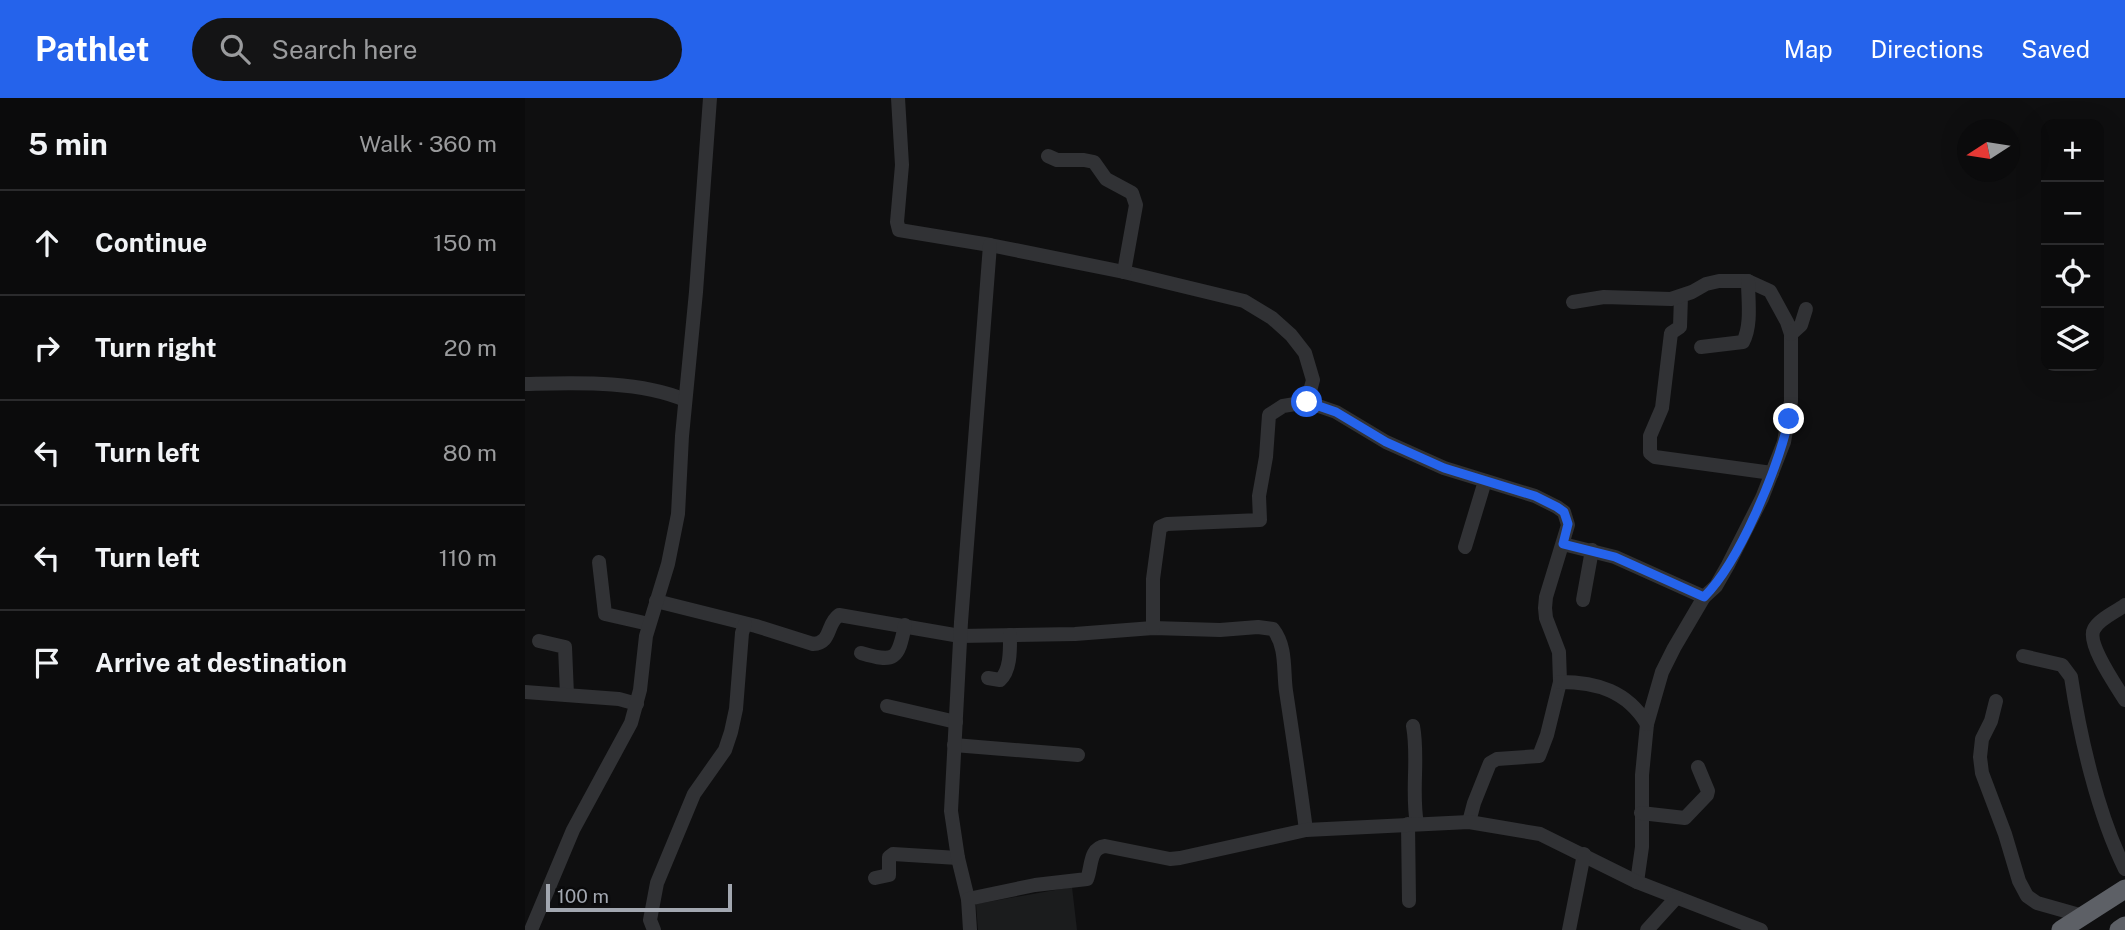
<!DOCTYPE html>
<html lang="en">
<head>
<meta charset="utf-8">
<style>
	:root { --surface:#0b0b0c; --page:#141415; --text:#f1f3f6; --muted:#9a9b9d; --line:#2b2b2d; --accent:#2563eb }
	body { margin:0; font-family:"Public Sans",sans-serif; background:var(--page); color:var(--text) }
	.controls { position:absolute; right:21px; top:21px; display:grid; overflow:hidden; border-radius:14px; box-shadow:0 7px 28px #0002 }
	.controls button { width:63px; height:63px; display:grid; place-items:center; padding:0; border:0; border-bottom:2px solid var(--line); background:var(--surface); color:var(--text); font:35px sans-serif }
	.compass { position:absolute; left:1432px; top:21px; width:63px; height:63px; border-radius:50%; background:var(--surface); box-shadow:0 7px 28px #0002; rotate:258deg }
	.scale { position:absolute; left:21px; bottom:18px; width:186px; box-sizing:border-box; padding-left:7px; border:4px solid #a2a7b0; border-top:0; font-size:19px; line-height:24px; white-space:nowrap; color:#a2a7b0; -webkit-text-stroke:5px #0a0a0b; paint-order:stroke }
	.stop { position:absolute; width:21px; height:21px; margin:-16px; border:5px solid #2563eb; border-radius:50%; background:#fff }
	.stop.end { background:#2563eb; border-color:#fff; box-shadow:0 2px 7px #0008 }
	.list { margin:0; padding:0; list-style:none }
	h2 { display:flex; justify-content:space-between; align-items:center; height:91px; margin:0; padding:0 28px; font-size:30px }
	h2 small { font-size:23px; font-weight:400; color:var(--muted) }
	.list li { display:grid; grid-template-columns:46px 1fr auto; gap:21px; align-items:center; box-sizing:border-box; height:105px; padding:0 28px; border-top:2px solid var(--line) }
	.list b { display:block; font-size:26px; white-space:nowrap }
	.list em { font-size:23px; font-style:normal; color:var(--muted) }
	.icon { flex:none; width:38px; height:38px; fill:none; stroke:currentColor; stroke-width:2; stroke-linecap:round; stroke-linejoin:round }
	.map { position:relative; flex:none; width:1600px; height:832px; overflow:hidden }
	header { display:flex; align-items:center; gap:42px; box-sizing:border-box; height:98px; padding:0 35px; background:var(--accent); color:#fff }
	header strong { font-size:33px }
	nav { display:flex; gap:38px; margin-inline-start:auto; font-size:24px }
	.search { width:490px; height:63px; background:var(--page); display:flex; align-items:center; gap:18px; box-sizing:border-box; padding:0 24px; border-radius:38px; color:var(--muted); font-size:26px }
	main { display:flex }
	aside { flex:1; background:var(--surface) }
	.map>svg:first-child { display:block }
	.built { fill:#1b1c1d }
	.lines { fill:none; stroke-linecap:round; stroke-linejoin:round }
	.minor { stroke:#313235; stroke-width:14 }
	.highway { stroke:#5d6066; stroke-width:19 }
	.route { stroke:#2563eb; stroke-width:9 }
</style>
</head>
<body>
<header>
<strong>Pathlet</strong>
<div class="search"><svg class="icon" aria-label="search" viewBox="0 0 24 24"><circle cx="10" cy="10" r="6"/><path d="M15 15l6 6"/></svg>Search here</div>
<nav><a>Map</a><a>Directions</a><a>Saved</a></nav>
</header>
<main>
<aside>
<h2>5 min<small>Walk · 360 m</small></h2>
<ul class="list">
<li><svg class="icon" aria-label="ahead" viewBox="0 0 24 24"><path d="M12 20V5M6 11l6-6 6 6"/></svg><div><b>Continue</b></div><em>150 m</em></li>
<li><svg class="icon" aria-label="right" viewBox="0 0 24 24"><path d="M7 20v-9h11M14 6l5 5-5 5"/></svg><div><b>Turn right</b></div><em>20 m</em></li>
<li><svg class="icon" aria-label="left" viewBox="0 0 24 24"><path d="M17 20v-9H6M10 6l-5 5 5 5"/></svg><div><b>Turn left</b></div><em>80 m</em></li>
<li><svg class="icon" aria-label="left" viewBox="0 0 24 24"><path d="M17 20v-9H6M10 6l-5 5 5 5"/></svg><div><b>Turn left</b></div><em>110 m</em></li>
<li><svg class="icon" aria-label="arrive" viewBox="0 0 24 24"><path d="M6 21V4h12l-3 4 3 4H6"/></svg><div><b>Arrive at destination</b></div></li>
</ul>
</aside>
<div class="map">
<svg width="1600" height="832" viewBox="0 0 1600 832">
	<rect width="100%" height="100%" fill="#0f0f10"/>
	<!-- built -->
	<polygon class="built" points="547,789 552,832 453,832 451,806"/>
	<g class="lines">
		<!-- minor -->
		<g class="minor">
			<polyline points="373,0 377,67 372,124 374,132 465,147 599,174 719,203 747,220 766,237 780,255 788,282 782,304"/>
			<polyline points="523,58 532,62 559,62 569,64 581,81 607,95 611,107 599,174"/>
			<polyline points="1156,198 1155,229 1146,235 1137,310 1125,338 1125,355 1130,359 1247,375"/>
			<polyline points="1048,204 1079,199 1146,201 1167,194 1181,186 1194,183 1223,183 1245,193 1262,224 1266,236 1266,303 1259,344 1237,400 1203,467 1191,488 1179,499 1149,550 1137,574 1122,626 1117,677 1117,749 1112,784"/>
			<polyline points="1266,236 1276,227 1281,211"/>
			<path d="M1176 249 1218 244C1227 227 1223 202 1223 183"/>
			<path d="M0 286C50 285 113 282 160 302"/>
			<polyline points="1038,446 1090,459 1179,499"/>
			<polyline points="940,449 960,383"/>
			<polyline points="74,464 80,516 124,526"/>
			<polyline points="1058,502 1067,452"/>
			<path d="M131 503 231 528 288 546C307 545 301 526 314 517L435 538 550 536 628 530 695 532 733 529 748 531C762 549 758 572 761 593 768 639 775 686 781 732"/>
			<path d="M1600 507C1591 514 1574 521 1569 531 1561 545 1592 589 1600 602"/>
			<polyline points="628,530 628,481 635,429 642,426 735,422 734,398 741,359 744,317 758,308 782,304 811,314 861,344 919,370 1010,398 1032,409 1039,414 1043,427 1021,499 1020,510 1021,520 1034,554 1035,584 1022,637 1014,658 972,661 965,665 949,705 944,724"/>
			<polyline points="14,543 40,549 42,597"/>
			<path d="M336 555C370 565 373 562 380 527"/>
			<path d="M1498 558 1537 567 1546 579C1555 639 1573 717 1600 771"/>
			<path d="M463 580 475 582C486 572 485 551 485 537"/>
			<path d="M1035 584C1072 584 1102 593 1122 626"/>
			<polyline points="0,594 94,601 112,606"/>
			<polyline points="1471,603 1466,623 1457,641 1455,659 1457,675 1480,736 1494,783 1502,798 1512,805 1558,818"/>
			<polyline points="362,608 431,624"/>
			<path d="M888 628C894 660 886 694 892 726"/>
			<polyline points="429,647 553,657"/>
			<polyline points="1116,715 1160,720 1182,697 1183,693 1173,669"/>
			<polyline points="883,726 884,803"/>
			<polyline points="350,780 364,777 364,759 368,756 433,760"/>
			<polyline points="443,801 433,760 426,713 436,524 465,147"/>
			<polyline points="6,832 48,732 106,625 115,592 121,538 143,466 153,416 157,338 171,194 185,0"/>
			<polyline points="129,832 125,822 132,785 169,696 200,652 206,634 211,611 217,535 220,526"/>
			<path d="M445 832 443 801 510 787 562 781C567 769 564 750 580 748L645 761 655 760 781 732 944 724 1015 736 1112 784 1236 832"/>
			<polyline points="1044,832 1059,756"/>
			<polyline points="1122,832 1151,800"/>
		</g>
		<!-- highway -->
		<g class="highway">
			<polyline points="1536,832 1600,791"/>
			<polyline points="1594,832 1600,828"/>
		</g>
	</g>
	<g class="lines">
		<!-- route -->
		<path class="route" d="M782 304 811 314 861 344 919 370 1010 398 1032 409 1039 414 1043 426 1038 446 1090 459 1179 499C1215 463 1252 372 1264 321"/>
	</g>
</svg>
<div class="controls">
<button>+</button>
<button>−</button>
<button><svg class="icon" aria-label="locate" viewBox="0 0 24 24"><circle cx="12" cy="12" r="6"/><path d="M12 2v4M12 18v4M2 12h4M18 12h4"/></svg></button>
<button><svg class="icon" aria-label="layers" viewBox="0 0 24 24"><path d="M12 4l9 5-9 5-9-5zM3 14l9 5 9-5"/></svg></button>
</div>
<svg class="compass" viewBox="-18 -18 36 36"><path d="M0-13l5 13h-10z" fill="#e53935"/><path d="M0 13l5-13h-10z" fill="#9a9b9d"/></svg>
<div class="scale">100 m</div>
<div class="stop" style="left:782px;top:304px"></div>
<div class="stop end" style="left:1264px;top:321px"></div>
</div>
</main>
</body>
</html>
